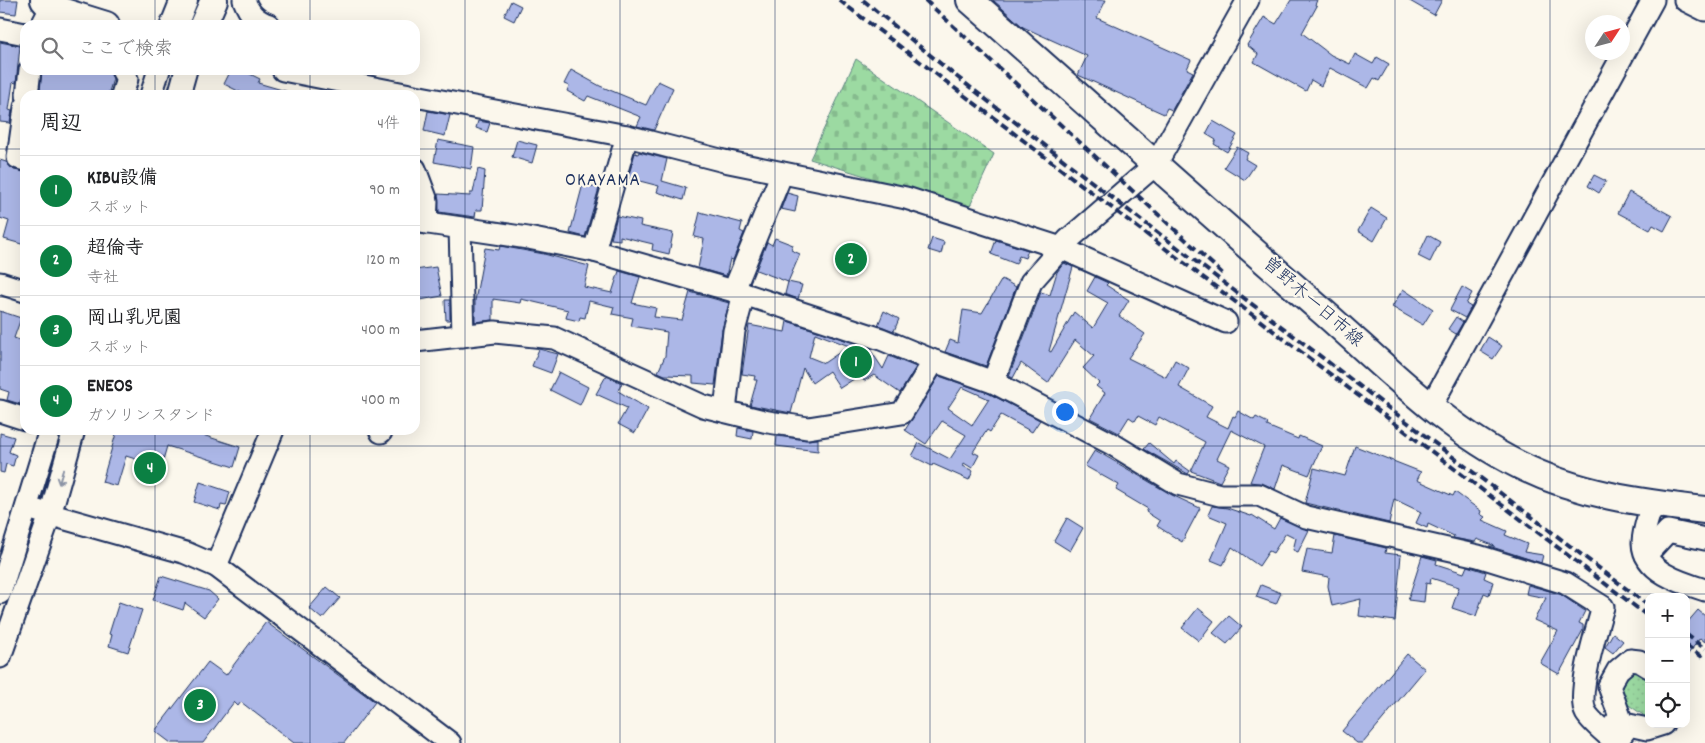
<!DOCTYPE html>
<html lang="ja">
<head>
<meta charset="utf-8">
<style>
	:root { --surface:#fff; --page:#f6f6f6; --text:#202124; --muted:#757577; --line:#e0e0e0; --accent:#0b8043 }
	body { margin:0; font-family:Dekko,"Klee One",sans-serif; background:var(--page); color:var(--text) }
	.controls { position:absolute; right:15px; bottom:15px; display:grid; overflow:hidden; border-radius:10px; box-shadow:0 5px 20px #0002 }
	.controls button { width:45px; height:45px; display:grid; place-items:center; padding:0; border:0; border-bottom:1px solid var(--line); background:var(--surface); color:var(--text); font:25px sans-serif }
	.compass { position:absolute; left:1585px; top:15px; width:45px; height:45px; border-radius:50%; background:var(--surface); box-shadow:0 5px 20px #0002; rotate:54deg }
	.you { position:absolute; left:1064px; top:411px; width:18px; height:18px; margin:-12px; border:4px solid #fff; border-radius:50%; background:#1a73e8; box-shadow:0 0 0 8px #1a73e833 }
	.badge { display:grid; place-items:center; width:32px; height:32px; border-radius:50%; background:var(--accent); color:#fff; font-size:16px; font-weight:700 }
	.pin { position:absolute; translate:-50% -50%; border:2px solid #fff; box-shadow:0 1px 5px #0006 }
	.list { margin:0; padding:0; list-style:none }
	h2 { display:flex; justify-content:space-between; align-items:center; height:65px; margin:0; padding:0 20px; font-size:21px }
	h2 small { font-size:16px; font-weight:400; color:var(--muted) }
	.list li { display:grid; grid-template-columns:32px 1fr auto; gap:15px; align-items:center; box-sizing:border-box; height:70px; padding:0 20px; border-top:1px solid var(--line) }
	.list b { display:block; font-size:19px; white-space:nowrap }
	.list p { margin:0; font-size:16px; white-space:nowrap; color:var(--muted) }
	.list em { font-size:16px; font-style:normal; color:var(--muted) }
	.icon { flex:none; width:28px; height:28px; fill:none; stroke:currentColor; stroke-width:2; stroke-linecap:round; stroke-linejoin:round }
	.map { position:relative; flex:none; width:1705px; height:743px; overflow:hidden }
	.search { position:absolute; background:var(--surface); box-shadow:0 5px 20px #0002; left:20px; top:20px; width:400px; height:55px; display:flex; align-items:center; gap:12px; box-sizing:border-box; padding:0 18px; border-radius:15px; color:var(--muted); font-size:19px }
	.panel { position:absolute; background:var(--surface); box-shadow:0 5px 20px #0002; left:20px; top:90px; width:400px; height:345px; border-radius:15px }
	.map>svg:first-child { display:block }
	.grass { fill:url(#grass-dots); stroke:#5c8480 }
	.cemetery { fill:url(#cemetery-stones); stroke:#5c8480 }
	.building { fill:#acb7e7; stroke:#1b2f5e; fill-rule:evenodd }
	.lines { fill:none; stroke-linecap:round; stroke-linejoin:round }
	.minor-casing { stroke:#1b2f5e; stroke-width:25 }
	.major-casing { stroke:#1b2f5e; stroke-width:30 }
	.minor { stroke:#fbf7ec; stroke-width:21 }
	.major { stroke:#fbf7ec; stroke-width:26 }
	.rail { stroke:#1b2f5e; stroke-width:4; stroke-dasharray:8 4; stroke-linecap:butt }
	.oneway { stroke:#8b93a5 }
	.grid { fill:none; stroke:#1b2f5e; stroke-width:1; stroke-opacity:0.55 }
	.labels { text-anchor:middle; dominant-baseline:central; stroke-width:4.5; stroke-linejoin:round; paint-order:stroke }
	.street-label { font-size:18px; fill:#1b2f5e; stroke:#fbf7ec }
	.neighbourhood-label { font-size:19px; letter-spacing:1px; fill:#1b2f5e; stroke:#fbf7ec }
</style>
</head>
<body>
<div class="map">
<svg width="1705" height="743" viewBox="0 0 1705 743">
	<defs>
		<pattern id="grass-dots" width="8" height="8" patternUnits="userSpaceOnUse" patternTransform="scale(1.25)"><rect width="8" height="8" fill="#9cdaa2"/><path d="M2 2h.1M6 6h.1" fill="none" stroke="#86bb8e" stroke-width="1.8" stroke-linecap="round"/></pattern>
		<pattern id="cemetery-stones" width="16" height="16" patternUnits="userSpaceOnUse" patternTransform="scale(1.25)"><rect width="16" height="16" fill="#9cdaa2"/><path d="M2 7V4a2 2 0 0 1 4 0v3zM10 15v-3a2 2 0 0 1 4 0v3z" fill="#86bb8e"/></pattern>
	</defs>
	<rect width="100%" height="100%" fill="#fbf7ec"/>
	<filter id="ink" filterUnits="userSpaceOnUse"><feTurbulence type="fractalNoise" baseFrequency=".02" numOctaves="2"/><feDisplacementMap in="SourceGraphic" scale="10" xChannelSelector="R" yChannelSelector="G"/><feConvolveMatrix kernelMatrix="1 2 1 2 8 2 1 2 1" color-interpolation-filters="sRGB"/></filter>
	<g filter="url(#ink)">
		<!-- grass -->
		<polygon class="grass" points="1630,668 1649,673 1649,719 1620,699 1620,679"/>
		<!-- cemetery -->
		<polygon class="cemetery" points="856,59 994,154 969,208 810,159"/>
		<!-- building -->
		<g class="building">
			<polygon points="0,0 18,0 16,14 0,12"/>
			<polygon points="993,0 1106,0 1097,18 1191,60 1187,69 1193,72 1172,110 1167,108 1164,114 1078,75 1087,56 1023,27"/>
			<polygon points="1291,0 1317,0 1315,5 1317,6 1302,33 1331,55 1350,64 1355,54 1373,64 1377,57 1389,64 1379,81 1374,78 1368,88 1330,68 1321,86 1311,80 1306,91 1254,62 1258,54 1247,45 1264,17 1276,24"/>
			<polygon points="1408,0 1442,0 1434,15"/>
			<polygon points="511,1 521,6 514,21 504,16"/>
			<polygon points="0,42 20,46 16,83 13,82 9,110 12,111 10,123 0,122"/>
			<polygon points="42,70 110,70 113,79 108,95 52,95 40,91"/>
			<polygon points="231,70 242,70 260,79 258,83 289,92 288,95 246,95 224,84"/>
			<polygon points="571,70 600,86 646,105 658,81 673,88 654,130 637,126 641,117 588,96 585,101 567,91 569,86 564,84"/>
			<polygon points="428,111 450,115 445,136 424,131"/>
			<polygon points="478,121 490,123 487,132 476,128"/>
			<polygon points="1213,121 1237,135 1227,152 1214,144 1216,140 1206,134"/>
			<polygon points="438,140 474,147 471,169 434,162"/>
			<polygon points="517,140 537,145 532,163 512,157"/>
			<polygon points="1237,147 1248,153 1245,159 1255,165 1245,180 1224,167"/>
			<polygon points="639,152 667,159 662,181 686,188 683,200 657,192 659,186 628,178 635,153 638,154"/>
			<polygon points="0,160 6,162 14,170 25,172 25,245 4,239 9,221 0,218"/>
			<polygon points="478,169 485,171 482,210 476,210 475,217 439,212 438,194 470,196 470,193 473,193"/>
			<polygon points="1594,175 1606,181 1599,193 1588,186"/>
			<polygon points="583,184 599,188 585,237 570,233"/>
			<polygon points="1629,192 1672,216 1664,231 1653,225 1650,230 1618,213"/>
			<polygon points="787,193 798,196 795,212 781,209"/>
			<polygon points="1371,208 1387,218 1374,241 1358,231"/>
			<polygon points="700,212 742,223 740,231 744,233 733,260 730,259 726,276 698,268 704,239 694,237"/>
			<polygon points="617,216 641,221 640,226 673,233 669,254 652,250 653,244 620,236 620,240 611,239"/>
			<polygon points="1428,235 1440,242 1430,262 1418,256"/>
			<polygon points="775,238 793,245 791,250 800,254 788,282 802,285 798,299 785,294 788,282 756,270 767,242 772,245"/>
			<polygon points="932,238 944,242 941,254 928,250"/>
			<polygon points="996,240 1028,250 1025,258 1019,256 1016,264 991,254"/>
			<polygon points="500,246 544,254 589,266 584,287 612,293 619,271 640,277 632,303 656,308 654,317 682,320 690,292 729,303 722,330 715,385 693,383 693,376 665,375 658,372 665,356 667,332 631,326 633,318 612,314 614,307 589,301 585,318 580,317 579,321 566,318 568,310 521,299 520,303 493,299 493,320 475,322 475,301 485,248 499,250"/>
			<polygon points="1064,263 1073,267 1049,351 1051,352 1074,312 1093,328 1108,303 1087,291 1095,277 1108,283 1106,285 1129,300 1119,316 1145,334 1128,358 1166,377 1175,360 1189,368 1179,387 1212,406 1206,417 1228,428 1233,416 1235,417 1238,411 1254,420 1256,417 1268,423 1267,426 1298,439 1299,436 1322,446 1309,475 1283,465 1275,489 1264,484 1250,482 1264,447 1231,430 1217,459 1229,465 1220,482 1191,471 1205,442 1159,417 1155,425 1138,416 1135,421 1129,417 1119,433 1090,418 1105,393 1096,386 1099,383 1083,368 1094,356 1075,340 1048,383 1021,363 1013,378 1009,376 1041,292 1050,295 1057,272"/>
			<polygon points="436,267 442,296 415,301 415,270"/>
			<polygon points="1002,279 1016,287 986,366 945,352 950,340 958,343 963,310 982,313"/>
			<polygon points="1462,287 1472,293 1466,304 1471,307 1465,318 1450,310"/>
			<polygon points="1403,289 1433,309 1423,325 1392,307"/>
			<polygon points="445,300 450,300 450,320 446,320"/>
			<polygon points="0,311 21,318 14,338 25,342 25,385 20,404 7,400 9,392 0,389"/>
			<polygon points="884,311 899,319 894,331 878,325"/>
			<polygon points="1456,317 1463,322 1456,334 1448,329"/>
			<path d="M787 321 869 348 883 369 889 356 916 367 900 393 874 375 864 381 860 375 840 388 829 371 812 383 803 368 791 413 750 405 757 380H754L755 376 742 374 749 325 785 332ZM815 333 849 346 824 363 809 357Z"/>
			<polygon points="1488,337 1502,346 1493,359 1480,351"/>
			<polygon points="539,349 558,354 551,373 532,366"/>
			<polygon points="559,372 588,387 580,405 550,390"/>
			<polygon points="606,376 622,383 618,391 648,409 635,433 618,424 627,408 596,394"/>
			<path d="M939 376 988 393 1040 420 1032 432 1001 415 990 432 987 430 973 452 979 455 972 468 964 463 963 466 973 471 969 480 933 464 932 466 912 456 919 443 950 459 966 435 942 421 926 444 905 430ZM962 387 989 399 972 425 948 408Z"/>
			<polygon points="738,428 753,431 752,439 737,436"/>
			<polygon points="117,430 187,430 240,447 234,467 167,446 161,467 126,456 117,486 102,482"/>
			<polygon points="0,433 14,437 9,452 16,455 13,466 6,464 4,473 0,472"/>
			<polygon points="777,436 806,440 818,439 818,451 776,446"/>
			<polygon points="1149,443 1174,464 1176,461 1190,471 1188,474 1144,449"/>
			<polygon points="1355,446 1421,472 1417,480 1453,496 1455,492 1481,511 1480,514 1485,517 1482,520 1507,531 1505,535 1527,544 1524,552 1543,555 1541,563 1489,546 1495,546 1477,539 1475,542 1453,538 1454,536 1428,524 1427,528 1416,523 1421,512 1394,499 1389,523 1305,503 1314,468 1345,476"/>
			<polygon points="1095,450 1172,495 1200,508 1182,542 1157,526 1160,521 1146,512 1148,509 1116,490 1119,485 1085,466"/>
			<polygon points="200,482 230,492 226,506 221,505 220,510 194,502"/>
			<polygon points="1212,506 1227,508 1251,516 1252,515 1274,529 1280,518 1309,530 1298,552 1293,550 1296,538 1286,533 1273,553 1269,551 1259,566 1232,547 1223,565 1211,560 1227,523 1208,515"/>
			<polygon points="1067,518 1083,528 1070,551 1054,541"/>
			<polygon points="1335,536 1386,548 1385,553 1401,555 1395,621 1359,616 1361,599 1332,606 1328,586 1329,577 1302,572 1307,549 1332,553"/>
			<polygon points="1422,556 1437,560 1436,564 1464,573 1467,566 1486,572 1484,578 1493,582 1489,595 1484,593 1476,616 1452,608 1459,587 1431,578 1430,584 1426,583 1424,602 1408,600"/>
			<polygon points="161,576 209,591 218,599 204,617 185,603 183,610 153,600"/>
			<polygon points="1261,585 1281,593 1276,604 1256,597"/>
			<polygon points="1528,585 1560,594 1585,611 1579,623 1583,625 1583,630 1559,674 1540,663 1558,631 1534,620 1546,598 1526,594"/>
			<polygon points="327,587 340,598 322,619 309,608"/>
			<polygon points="119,602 142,610 128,652 109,646 112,635 109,634"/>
			<polygon points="1198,608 1214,621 1199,641 1182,628"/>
			<polygon points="1698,610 1705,616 1705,642 1700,638 1686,657 1686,624"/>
			<polygon points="1229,616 1242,627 1227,644 1213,633"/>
			<polygon points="266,622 375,702 344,743 294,743 241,702 238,706 234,702 203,743 171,743 155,731 208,662 226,675"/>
			<polygon points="1613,633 1623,641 1613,653 1605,647"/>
			<polygon points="1407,654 1425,669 1363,743 1357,743 1342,731"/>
		</g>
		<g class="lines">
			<defs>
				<g id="minor">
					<path d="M244 0C249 13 255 20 269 25"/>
					<polyline points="1685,0 1705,10"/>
					<polyline points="42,25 51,8"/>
					<polyline points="0,29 25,34"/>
					<polyline points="122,70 127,79 122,95"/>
					<polyline points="283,70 410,95"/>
					<polyline points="27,95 30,70"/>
					<polyline points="151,95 159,70"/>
					<polyline points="179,95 186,70"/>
					<polyline points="415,96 627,136 724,161 906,198 1061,248 1226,322"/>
					<polyline points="25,107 18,158 25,160"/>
					<polyline points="415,169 427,201 426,223"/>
					<path d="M415 221 528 238 594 251 744 294 881 339 934 361 993 382 1112 444 1178 484 1220 495H1259L1306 517 1478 556 1565 583 1603 607C1597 628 1576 695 1586 713 1593 724 1608 735 1617 743"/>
					<polyline points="460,228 463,336"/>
					<polyline points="594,251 627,136"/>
					<polyline points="0,283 25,291"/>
					<polyline points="734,290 782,173"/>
					<polyline points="415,341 495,332 554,338 703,406 768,422 808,428 902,413 934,361"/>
					<polyline points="993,382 1031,282 1068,240 1156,164 1248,0"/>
					<polyline points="1431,406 1653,0"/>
					<polyline points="0,411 25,419"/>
					<polyline points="725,411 734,331 744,294"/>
					<polyline points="380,430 381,432"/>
					<path d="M1652 504C1649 516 1643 530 1643 543 1644 572 1682 583 1705 590"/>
					<polyline points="27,508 186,553 216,566 450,743"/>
					<polyline points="1646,555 1668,531 1705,539"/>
					<polyline points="216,566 273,430"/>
					<polyline points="0,593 50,430"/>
					<polyline points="0,657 50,515 74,430"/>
					<polyline points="1607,734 1620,717 1609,686 1618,670 1630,660 1639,661 1649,667"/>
					<polyline points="1616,742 1629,725 1647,729 1663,724"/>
				</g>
				<g id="major">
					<polyline points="44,0 51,8 106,25"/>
					<path d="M970 0C1087 103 1203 208 1321 310 1383 364 1444 428 1519 465 1577 494 1641 503 1705 510"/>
					<polyline points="174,25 184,0"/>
					<polyline points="203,25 214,0"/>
				</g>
			</defs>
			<!-- minor casing -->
			<use href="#minor" class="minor-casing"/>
			<!-- major casing -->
			<use href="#major" class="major-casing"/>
			<!-- minor -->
			<use href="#minor" class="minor"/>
			<!-- major -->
			<use href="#major" class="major"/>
			<!-- rail -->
			<g class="rail">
				<polyline points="839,0 1649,617"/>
				<polyline points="863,0 952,73 1115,200 1649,606"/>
				<polyline points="925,0 1223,274"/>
				<polyline points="1686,634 1705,649"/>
				<polyline points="1686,645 1705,659"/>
			</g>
		</g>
		<!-- one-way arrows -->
		<defs><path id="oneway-shaft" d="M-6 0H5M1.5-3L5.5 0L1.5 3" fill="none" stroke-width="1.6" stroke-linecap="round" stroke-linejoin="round" transform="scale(1.25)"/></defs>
		<use class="oneway" href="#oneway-shaft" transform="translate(61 477) rotate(106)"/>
	</g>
	<!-- grid -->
	<path class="grid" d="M155 0V25M310 0V25M465 0V743M620 0V743M775 0V743M930 0V743M1085 0V743M1240 0V743M1395 0V743M1550 0V743M155 70V95M310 70V95M0 149H25M415 149H1705M0 297H25M415 297H1705M155 430V743M310 430V743M0 446H1705M0 594H1705"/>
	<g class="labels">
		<!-- street labels -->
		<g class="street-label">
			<text transform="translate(1312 303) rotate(41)">曽野木一日市線</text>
		</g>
		<!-- neighbourhood labels -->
		<g class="neighbourhood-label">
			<text x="603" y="181">OKAYAMA</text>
		</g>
	</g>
</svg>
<div class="controls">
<button>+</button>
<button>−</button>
<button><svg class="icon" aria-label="locate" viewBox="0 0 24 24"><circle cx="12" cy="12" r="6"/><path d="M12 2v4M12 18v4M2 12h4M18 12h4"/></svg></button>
</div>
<svg class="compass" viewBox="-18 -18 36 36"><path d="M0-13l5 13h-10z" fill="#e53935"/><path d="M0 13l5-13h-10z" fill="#757577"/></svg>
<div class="you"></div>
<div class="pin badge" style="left:856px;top:362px">1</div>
<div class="pin badge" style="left:851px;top:259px">2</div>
<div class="pin badge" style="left:200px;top:705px">3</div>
<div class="pin badge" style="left:150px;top:468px">4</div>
<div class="search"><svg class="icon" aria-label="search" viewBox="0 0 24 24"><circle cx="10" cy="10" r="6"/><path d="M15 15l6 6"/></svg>ここで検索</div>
<section class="panel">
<h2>周辺<small>4件</small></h2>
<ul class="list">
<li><span class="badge">1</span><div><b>KIBU設備</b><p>スポット</p></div><em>90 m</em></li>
<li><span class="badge">2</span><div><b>超倫寺</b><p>寺社</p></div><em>120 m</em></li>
<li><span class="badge">3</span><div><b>岡山乳児園</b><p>スポット</p></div><em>400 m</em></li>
<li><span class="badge">4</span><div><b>ENEOS</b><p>ガソリンスタンド</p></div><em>400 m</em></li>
</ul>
</section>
</div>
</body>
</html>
